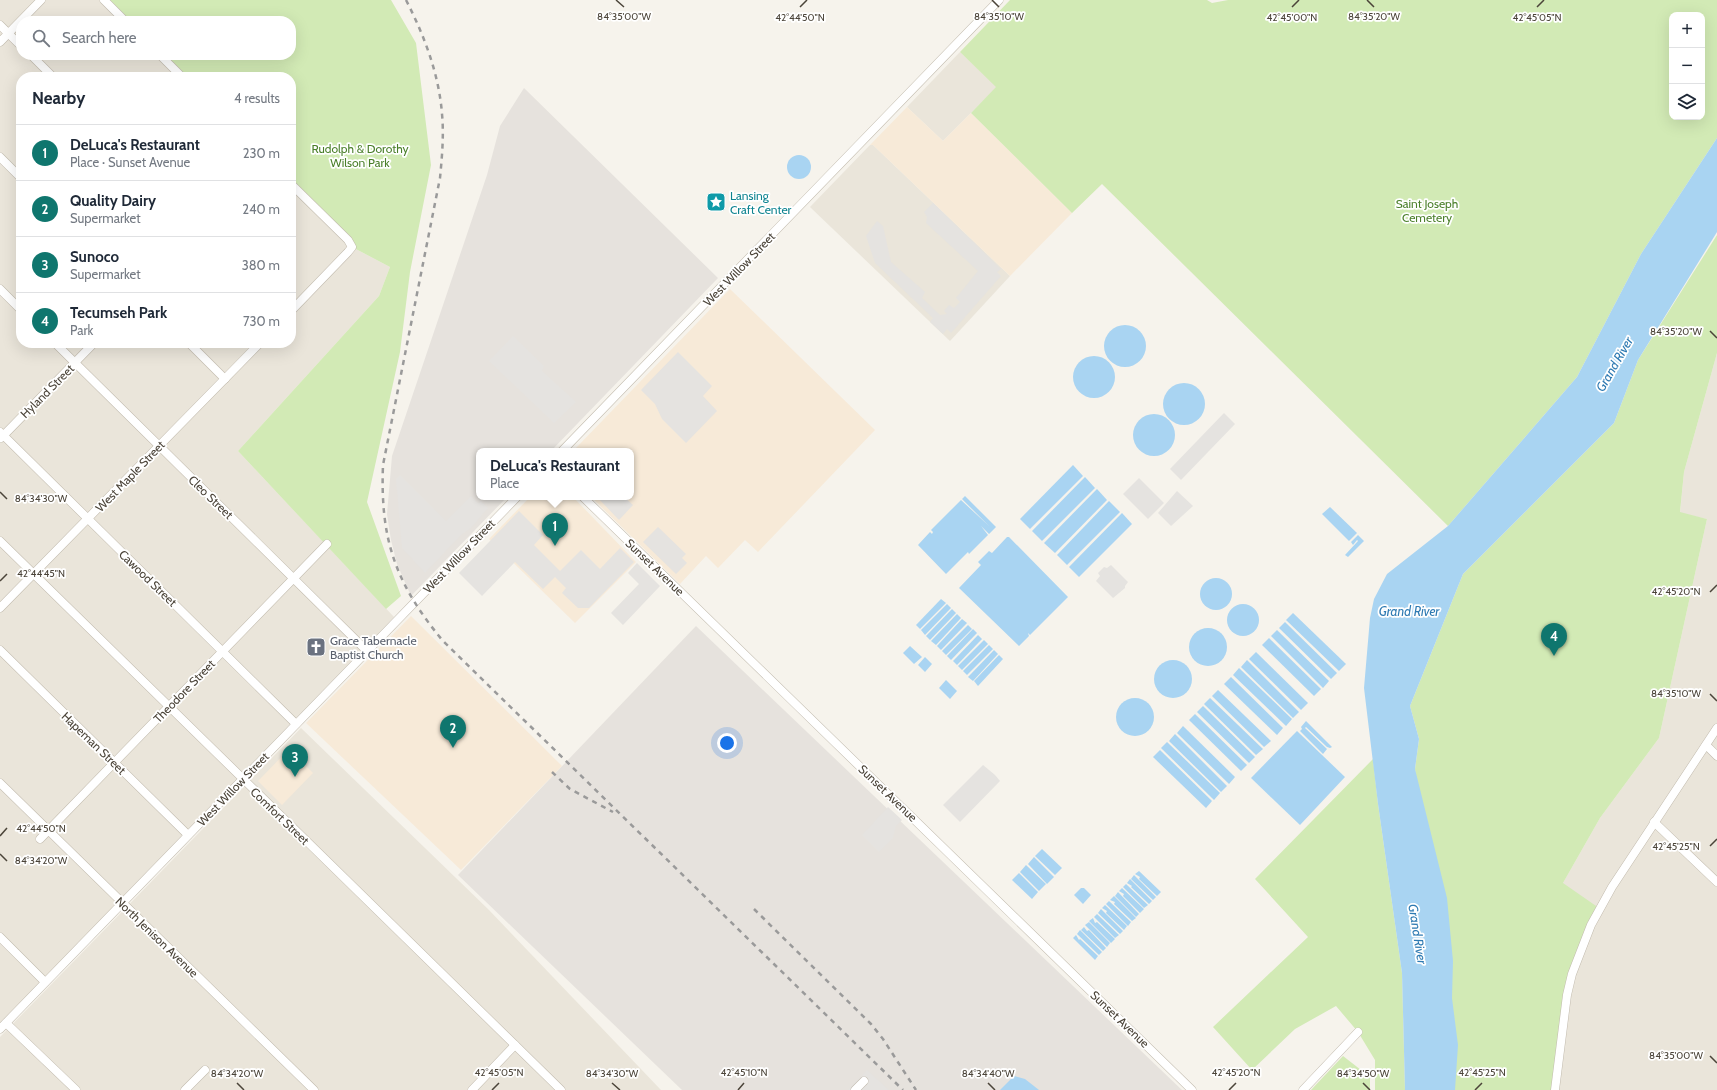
<!DOCTYPE html>
<html lang="en">
<head>
<meta charset="utf-8">
<style>
	:root { --surface:#fff; --page:#f6f6f7; --text:#1f2937; --muted:#747a83; --line:#e0e1e3; --accent:#0f766e }
	body { margin:0; font-family:Cabin,sans-serif; background:var(--page); color:var(--text) }
	.controls { position:absolute; right:12px; top:12px; display:grid; overflow:hidden; border-radius:8px; box-shadow:0 4px 16px #0002 }
	.controls button { width:36px; height:36px; display:grid; place-items:center; padding:0; border:0; border-bottom:1px solid var(--line); background:var(--surface); color:var(--text); font:20px sans-serif }
	.you { position:absolute; left:727px; top:743px; width:14px; height:14px; margin:-10px; border:3px solid #fff; border-radius:50%; background:#1a73e8; box-shadow:0 0 0 6px #1a73e833 }
	.badge { display:grid; place-items:center; width:26px; height:26px; border-radius:50%; background:var(--accent); color:#fff; font-size:13px; font-weight:700 }
	.pin { position:absolute; translate:-50% -33px; filter:drop-shadow(0 1px 2px #0008) }
	.pin::after { content:''; position:absolute; top:21px; width:14px; height:12px; background:inherit; clip-path:polygon(0 0,100% 0,50% 100%) }
	.popup { position:absolute; left:476px; top:448px; width:158px; height:52px; box-sizing:border-box; display:grid; place-content:center; border-radius:8px; background:var(--surface); filter:drop-shadow(0 1px 3px #0005); font-size:13px; white-space:nowrap; color:var(--muted) }
	.popup b { font-size:15px; color:var(--text) }
	.popup::after { content:''; position:absolute; left:50%; top:100%; margin-left:-8px; border:8px solid transparent; border-top-color:var(--surface) }
	.list { margin:0; padding:0; list-style:none }
	h2 { display:flex; justify-content:space-between; align-items:center; height:52px; margin:0; padding:0 16px; font-size:17px }
	h2 small { font-size:13px; font-weight:400; color:var(--muted) }
	.list li { display:grid; grid-template-columns:26px 1fr auto; gap:12px; align-items:center; box-sizing:border-box; height:56px; padding:0 16px; border-top:1px solid var(--line) }
	.list b { display:block; font-size:15px; white-space:nowrap }
	.list p { margin:0; font-size:13px; white-space:nowrap; color:var(--muted) }
	.list em { font-size:13px; font-style:normal; color:var(--muted) }
	.icon { flex:none; width:22px; height:22px; fill:none; stroke:currentColor; stroke-width:2; stroke-linecap:round; stroke-linejoin:round }
	.map { position:relative; flex:none; width:1717px; height:1090px; overflow:hidden }
	.search { position:absolute; background:var(--surface); box-shadow:0 4px 16px #0002; left:16px; top:16px; width:280px; height:44px; display:flex; align-items:center; gap:10px; box-sizing:border-box; padding:0 14px; border-radius:16px; color:var(--muted); font-size:15px }
	.panel { position:absolute; background:var(--surface); box-shadow:0 4px 16px #0002; left:16px; top:72px; width:280px; height:276px; border-radius:16px }
	.map>svg:first-child { display:block }
	.residential { fill:#eae5da }
	.commercial { fill:#f7ead8 }
	.industrial { fill:#e6e2dd }
	.green { fill:#d2eab5; fill-rule:evenodd }
	.parking { fill:#e5e3e0 }
	.water { fill:#a9d4f2 }
	.lines { fill:none; stroke-linecap:round; stroke-linejoin:round }
	.minor-casing { stroke:#c2bbae; stroke-width:9 }
	.minor { stroke:#fff; stroke-width:8 }
	.rail { stroke:#9a9a9a; stroke-width:2.5; stroke-dasharray:5 5; stroke-linecap:butt }
	.ticks { fill:none; stroke:#4b4439; stroke-width:1.5 }
	.labels { text-anchor:middle; dominant-baseline:central; stroke-width:3.5; stroke-linejoin:round; paint-order:stroke }
	.park-label { font-size:12px; fill:#4a7f2a; stroke:#fff }
	.culture-label { font-size:12px; fill:#0d838f; stroke:#fff; text-anchor:start }
	.street-label { font-size:12px; fill:#4b4439; stroke:#fff }
	.worship-label { font-size:12px; fill:#5b616d; stroke:#fff; text-anchor:start }
	.water-label { font-size:13px; font-style:italic; fill:#2e7ab2; stroke:#fff }
	.ticks-label { font-size:10px; text-anchor:middle; fill:#4b4439; stroke:#fff; stroke-width:3.5; stroke-linejoin:round; paint-order:stroke }
</style>
</head>
<body>
<div class="map">
<svg width="1717" height="1090" viewBox="0 0 1717 1090">
	<rect width="100%" height="100%" fill="#f6f3ec"/>
	<!-- residential -->
	<g class="residential">
		<polygon points="0,0 102,0 123,21 21,21 21,55 158,55 180,77 21,77 21,343 291,343 291,186 352,247 390,267 379,296 238,451 394,617 0,1023"/>
		<polygon points="960,52 997,87 943,141 907,107"/>
		<polygon points="870,145 873,145 1010,276 950,341 810,207"/>
		<polygon points="1717,353 1717,1090 1555,1090 1563,883 1600,818 1659,738 1707,519 1680,513 1684,472"/>
		<polygon points="301,728 488,909 661,1090 0,1090 0,1037"/>
	</g>
	<!-- commercial -->
	<g class="commercial">
		<polygon points="907,107 943,141 971,113 1072,213 1010,276 873,145 870,145"/>
		<polygon points="730,289 875,430 758,552 745,540 718,568 706,556 680,584 591,497 631,497 631,451 573,451"/>
		<polygon points="530,497 573,497 636,562 575,623 489,539"/>
		<polygon points="411,616 562,766 461,870 306,723"/>
		<polygon points="289,749 313,773 282,805 258,781"/>
	</g>
	<!-- industrial -->
	<g class="industrial">
		<polygon points="524,88 718,278 551,451 479,451 479,497 507,497 411,596 397,564 391,540 387,514 392,456 487,175 500,126"/>
		<polygon points="696,626 1182,1090 682,1090 458,875"/>
	</g>
	<!-- green -->
	<g class="green">
		<polygon points="102,0 391,0 416,43 431,165 410,272 400,352 367,502 401,596 386,609 238,451 379,296 390,267 352,247 291,186 291,77 180,77 158,55 291,55 291,21 123,21"/>
		<path d="M1010 0H1207L1212 3 1228 0H1717V138L1641 254 1577 377 1448 526 1102 184 1072 213 971 113 996 87 960 52ZM1672 15H1702V117H1672Z"/>
		<polygon points="1717,235 1717,353 1684,472 1680,512 1707,519 1659,738 1600,818 1563,883 1599,908 1572,974 1555,1090 1445,1090 1415,769 1419,739 1410,706 1463,574 1614,423 1638,360"/>
		<polygon points="1373,759 1378,804 1402,973 1405,1090 1375,1090 1375,1060 1358,1032 1336,1006 1295,1029 1252,1070 1213,1027 1308,937 1255,879"/>
		<polygon points="1343,1056 1370,1077 1370,1090 1311,1090"/>
	</g>
	<!-- parking -->
	<g class="parking">
		<polygon points="933,203 1001,269 997,272 1001,276 951,333 947,329 943,334 930,322 933,318 875,263 866,236 877,221 883,226 891,262 925,292 922,298 940,315 947,314 944,311 949,305 954,308 960,302 956,298 978,271 926,223 927,217 924,212"/>
		<polygon points="513,336 544,366 542,371 576,402 554,423 489,361"/>
		<polygon points="678,352 712,386 703,396 717,411 686,443 662,419 655,404 641,390"/>
		<polygon points="1224,413 1235,424 1181,480 1170,469"/>
		<polygon points="400,475 446,521 471,496 478,503 481,501 488,508 471,528 461,535 425,573 402,548 396,479"/>
		<polygon points="1139,478 1164,503 1148,519 1123,494"/>
		<polygon points="1177,491 1193,506 1171,526 1158,513"/>
		<polygon points="597,497 624,497 633,505 619,520"/>
		<polygon points="519,511 543,535 534,545 560,571 581,550 600,569 620,548 634,562 589,608 578,608 562,593 566,588 555,577 543,589 515,562 482,596 459,573"/>
		<polygon points="658,527 686,554 682,558 687,563 676,574 643,542"/>
		<polygon points="637,563 660,586 623,625 611,613 639,584 628,573"/>
		<polygon points="1111,565 1128,582 1125,586 1125,588 1113,598 1096,581 1100,576 1098,573 1104,567 1107,568"/>
		<polygon points="983,765 995,775 1000,781 960,822 943,805"/>
		<polygon points="888,807 902,820 896,826 893,838 879,852 862,835"/>
		<polygon points="867,1070 889,1090 848,1090"/>
	</g>
	<!-- water -->
	<g class="water">
		<polygon points="1717,138 1717,232 1638,360 1614,423 1463,574 1410,706 1419,739 1415,769 1447,898 1453,961 1452,998 1458,1045 1455,1090 1405,1090 1402,973 1378,804 1364,688 1370,618 1374,599 1387,574 1448,526 1577,377 1641,254"/>
		<circle cx="799" cy="167" r="12"/>
		<circle cx="1125" cy="346" r="21"/>
		<circle cx="1094" cy="377" r="21"/>
		<circle cx="1184" cy="404" r="21"/>
		<circle cx="1154" cy="435" r="21"/>
		<polygon points="1073,465 1083,476 1030,529 1020,519"/>
		<polygon points="1085,477 1095,488 1042,541 1032,531"/>
		<polygon points="1097,489 1107,500 1055,553 1044,543"/>
		<polygon points="965,496 996,527 989,534 981,526 988,535 969,554 968,552 946,574 918,545 930,532 932,534 933,532 931,530 961,500 989,526 962,499"/>
		<polygon points="1109,501 1120,512 1067,565 1057,555"/>
		<polygon points="1330,507 1357,533 1349,541 1322,514"/>
		<polygon points="1122,513 1132,524 1079,577 1069,567"/>
		<polygon points="1358,535 1364,541 1348,557 1345,555 1358,541 1357,540 1353,545 1351,542"/>
		<polygon points="1007,537 1009,537 1068,597 1030,635 1028,633 1029,636 1019,646 959,588 981,565 978,562 989,551 992,553"/>
		<circle cx="1216" cy="594" r="16"/>
		<polygon points="941,599 946,603 920,629 916,625"/>
		<polygon points="947,604 951,608 925,635 921,630"/>
		<circle cx="1243" cy="620" r="16"/>
		<polygon points="952,609 956,613 930,640 926,636"/>
		<polygon points="1293,613 1346,664 1339,671 1286,620"/>
		<polygon points="957,614 961,618 936,645 931,641"/>
		<polygon points="962,619 967,623 941,650 937,646"/>
		<polygon points="1285,622 1337,673 1331,679 1279,628"/>
		<polygon points="968,625 972,629 946,655 942,651"/>
		<circle cx="1208" cy="647" r="19"/>
		<polygon points="973,629 977,633 951,660 947,656"/>
		<polygon points="1277,630 1329,681 1323,688 1271,636"/>
		<polygon points="978,635 982,639 957,665 953,661"/>
		<polygon points="1269,638 1321,689 1314,696 1262,645"/>
		<polygon points="984,640 988,644 962,670 958,666"/>
		<polygon points="989,645 993,649 967,675 963,671"/>
		<polygon points="910,646 922,657 914,664 903,653"/>
		<polygon points="994,650 998,654 973,681 968,677"/>
		<polygon points="1256,652 1308,703 1301,710 1249,659"/>
		<polygon points="999,655 1003,659 978,686 974,681"/>
		<polygon points="925,657 932,664 925,672 918,665"/>
		<circle cx="1173" cy="679" r="19"/>
		<polygon points="1247,660 1299,712 1293,718 1241,667"/>
		<polygon points="1239,668 1292,719 1286,726 1233,675"/>
		<polygon points="1231,677 1283,728 1277,735 1224,684"/>
		<polygon points="946,680 957,691 950,699 939,688"/>
		<polygon points="1218,690 1271,741 1264,747 1212,696"/>
		<circle cx="1135" cy="717" r="19"/>
		<polygon points="1210,698 1263,749 1256,755 1204,704"/>
		<polygon points="1203,706 1255,757 1249,763 1197,712"/>
		<polygon points="1195,714 1247,765 1241,771 1189,720"/>
		<polygon points="1306,721 1332,747 1330,748 1327,747 1306,727 1305,728 1327,749 1323,754 1300,731 1302,729 1301,727"/>
		<polygon points="1183,726 1235,777 1229,784 1177,733"/>
		<polygon points="1297,731 1345,777 1300,825 1251,778"/>
		<polygon points="1175,734 1227,786 1221,792 1169,741"/>
		<polygon points="1167,742 1220,793 1214,800 1161,748"/>
		<polygon points="1160,750 1212,801 1206,808 1153,757"/>
		<polygon points="1042,849 1062,868 1055,875 1035,856"/>
		<polygon points="1034,857 1054,877 1047,884 1028,864"/>
		<polygon points="1026,865 1046,884 1039,891 1020,872"/>
		<polygon points="1139,871 1161,892 1157,896 1139,879 1140,877 1135,874"/>
		<polygon points="1019,873 1038,892 1032,899 1012,880"/>
		<polygon points="1134,875 1156,897 1153,900 1131,879"/>
		<polygon points="1130,879 1152,901 1149,904 1131,887 1132,886 1127,883"/>
		<polygon points="1126,884 1148,905 1144,908 1123,887"/>
		<polygon points="1081,888 1084,888 1091,895 1083,904 1074,895"/>
		<polygon points="1122,888 1144,909 1140,913 1123,896 1124,894 1119,891"/>
		<polygon points="1118,892 1139,914 1136,917 1115,896"/>
		<polygon points="1114,896 1136,918 1132,921 1114,904 1115,902 1110,900"/>
		<polygon points="1109,901 1131,922 1128,926 1106,904"/>
		<polygon points="1105,905 1127,926 1124,930 1106,913 1107,911 1102,908"/>
		<polygon points="1101,909 1123,931 1120,934 1098,913"/>
		<polygon points="1097,914 1119,935 1115,938 1094,917"/>
		<polygon points="1093,918 1095,923 1097,922 1115,939 1111,943 1089,921"/>
		<polygon points="1089,922 1110,943 1107,947 1085,925"/>
		<polygon points="1084,927 1087,931 1089,930 1106,948 1103,951 1081,930"/>
		<polygon points="1080,930 1102,952 1099,955 1077,934"/>
		<polygon points="1076,935 1079,940 1080,939 1098,956 1095,960 1073,938"/>
		<polygon points="1014,1076 1025,1079 1039,1090 1000,1090"/>
	</g>
	<g class="lines">
		<defs>
			<g id="minor">
				<polyline points="104,0 125,21"/>
				<polyline points="0,25 21,46"/>
				<polyline points="0,42 41,0"/>
				<polyline points="31,55 53,77"/>
				<polyline points="160,55 182,77"/>
				<polyline points="0,157 21,178"/>
				<polyline points="291,184 348,240 352,247 348,252 291,311"/>
				<polyline points="0,289 21,310"/>
				<polyline points="55,343 367,651"/>
				<polyline points="189,343 225,379"/>
				<polyline points="0,432 296,724"/>
				<polyline points="1,438 94,343"/>
				<polyline points="562,451 999,0"/>
				<polyline points="583,497 1192,1090"/>
				<polyline points="0,541 561,1090"/>
				<polyline points="0,608 260,343"/>
				<polyline points="0,650 188,835"/>
				<polyline points="1706,745 1717,756"/>
				<polyline points="0,783 314,1090"/>
				<polyline points="1654,822 1717,882"/>
				<polyline points="40,839 327,544"/>
				<polyline points="0,937 45,982"/>
				<polyline points="6,1023 76,1090"/>
				<polyline points="0,1029 517,497"/>
				<polyline points="185,1090 205,1070"/>
				<polyline points="472,1090 515,1045"/>
				<polyline points="855,1090 864,1081"/>
				<polyline points="1303,1090 1358,1032"/>
				<polyline points="1555,1090 1567,995 1572,974 1591,925 1612,887 1717,728"/>
			</g>
		</defs>
		<!-- minor casing -->
		<use href="#minor" class="minor-casing"/>
		<!-- minor -->
		<use href="#minor" class="minor"/>
		<!-- rail -->
		<g class="rail">
			<path d="M406 0C424 35 439 74 442 114 444 135 442 157 440 178L383 465C380 539 395 583 443 641L903 1090"/>
			<polyline points="552,772 570,789 613,812"/>
			<polyline points="754,909 871,1024 883,1039 916,1090"/>
		</g>
	</g>
	<!-- ticks -->
	<path class="ticks" d="M616 0 624 7M992 0 999 7M1367 0 1374 7M800 7 807 0M1292 7 1299 0M1537 7 1544 0M1710 331 1717 338M0 492 7 499M0 581 7 574M1710 592 1717 585M1710 694 1717 701M0 836 7 828M1710 846 1717 839M0 854 7 861M1710 1056 1717 1063M237 1083 244 1090M612 1083 620 1090M988 1083 995 1090M1363 1083 1370 1090M492 1090 499 1083M738 1090 744 1083M1229 1090 1236 1083M1475 1090 1482 1083"/>
	<!-- icons -->
	<defs>
		<symbol id="sight-square" viewBox="-11 -11 22 22"><rect x="-9" y="-9" width="18" height="18" rx="4" fill="#0f9aa8" stroke="#fff"/><path d="M0-6L1.8-2.2L6-1.7L2.9 1.2L3.7 5.4L0 3.3L-3.7 5.4L-2.9 1.2L-6-1.7L-1.8-2.2Z" fill="#fff"/></symbol>
		<symbol id="church-square" viewBox="-11 -11 22 22"><rect x="-9" y="-9" width="18" height="18" rx="4" fill="#6b7280" stroke="#fff"/><path d="M-1.2-6h2.4v3.5h3.3v2.4h-3.3V6h-2.4V-.1h-3.3v-2.4h3.3Z" fill="#fff"/></symbol>
	</defs>
	<g fill-rule="evenodd">
		<use href="#sight-square" x="705" y="191" width="22" height="22"/>
		<use href="#church-square" x="305" y="636" width="22" height="22"/>
	</g>
	<g class="labels">
		<!-- park labels -->
		<g class="park-label">
			<text x="360" y="148">Rudolph &amp; Dorothy<tspan x="360" dy="14">Wilson Park</tspan></text>
			<text x="1427" y="203">Saint Joseph<tspan x="1427" dy="14">Cemetery</tspan></text>
		</g>
		<!-- culture labels -->
		<g class="culture-label">
			<text x="730" y="195">Lansing<tspan x="730" dy="14">Craft Center</tspan></text>
		</g>
		<!-- street labels -->
		<g class="street-label">
			<text transform="translate(739 269) rotate(-46)">West Willow Street</text>
			<text transform="translate(47 391) rotate(-45)">Hyland Street</text>
			<text transform="translate(130 476) rotate(-46)">West Maple Street</text>
			<text transform="translate(211 497) rotate(44)">Cleo Street</text>
			<text transform="translate(459 556) rotate(-46)">West Willow Street</text>
			<text transform="translate(655 567) rotate(44)">Sunset Avenue</text>
			<text transform="translate(148 578) rotate(44)">Cawood Street</text>
			<text transform="translate(184 691) rotate(-46)">Theodore Street</text>
			<text transform="translate(94 743) rotate(44)">Hapeman Street</text>
			<text transform="translate(233 789) rotate(-46)">West Willow Street</text>
			<text transform="translate(888 793) rotate(44)">Sunset Avenue</text>
			<text transform="translate(280 816) rotate(44)">Comfort Street</text>
			<text transform="translate(157 937) rotate(44)">North Jenison Avenue</text>
			<text transform="translate(1120 1019) rotate(44)">Sunset Avenue</text>
		</g>
		<!-- worship labels -->
		<g class="worship-label">
			<text x="330" y="640">Grace Tabernacle<tspan x="330" dy="14">Baptist Church</tspan></text>
		</g>
		<!-- water labels -->
		<g class="water-label">
			<text transform="translate(1614 364) rotate(-60)">Grand River</text>
			<text x="1409" y="611">Grand River</text>
			<text transform="translate(1418 934) rotate(81)">Grand River</text>
		</g>
	</g>
	<g class="ticks-label">
		<text x="624" y="20">84°35'00"W</text>
		<text x="999" y="20">84°35'10"W</text>
		<text x="1374" y="20">84°35'20"W</text>
		<text x="800" y="21">42°44'50"N</text>
		<text x="1292" y="21">42°45'00"N</text>
		<text x="1537" y="21">42°45'05"N</text>
		<text x="1676" y="335">84°35'20"W</text>
		<text x="41" y="502">84°34'30"W</text>
		<text x="41" y="577">42°44'45"N</text>
		<text x="1676" y="595">42°45'20"N</text>
		<text x="1676" y="697">84°35'10"W</text>
		<text x="41" y="832">42°44'50"N</text>
		<text x="1676" y="850">42°45'25"N</text>
		<text x="41" y="864">84°34'20"W</text>
		<text x="1676" y="1059">84°35'00"W</text>
		<text x="499" y="1076">42°45'05"N</text>
		<text x="744" y="1076">42°45'10"N</text>
		<text x="1236" y="1076">42°45'20"N</text>
		<text x="1482" y="1076">42°45'25"N</text>
		<text x="237" y="1077">84°34'20"W</text>
		<text x="612" y="1077">84°34'30"W</text>
		<text x="988" y="1077">84°34'40"W</text>
		<text x="1363" y="1077">84°34'50"W</text>
	</g>
</svg>
<div class="controls">
<button>+</button>
<button>−</button>
<button><svg class="icon" aria-label="layers" viewBox="0 0 24 24"><path d="M12 4l9 5-9 5-9-5zM3 14l9 5 9-5"/></svg></button>
</div>
<div class="you"></div>
<div class="pin badge" style="left:555px;top:546px">1</div>
<div class="popup"><b>DeLuca's Restaurant</b>Place</div>
<div class="pin badge" style="left:453px;top:748px">2</div>
<div class="pin badge" style="left:295px;top:777px">3</div>
<div class="pin badge" style="left:1554px;top:656px">4</div>
<div class="search"><svg class="icon" aria-label="search" viewBox="0 0 24 24"><circle cx="10" cy="10" r="6"/><path d="M15 15l6 6"/></svg>Search here</div>
<section class="panel">
<h2>Nearby<small>4 results</small></h2>
<ul class="list">
<li><span class="badge">1</span><div><b>DeLuca's Restaurant</b><p>Place · Sunset Avenue</p></div><em>230 m</em></li>
<li><span class="badge">2</span><div><b>Quality Dairy</b><p>Supermarket</p></div><em>240 m</em></li>
<li><span class="badge">3</span><div><b>Sunoco</b><p>Supermarket</p></div><em>380 m</em></li>
<li><span class="badge">4</span><div><b>Tecumseh Park</b><p>Park</p></div><em>730 m</em></li>
</ul>
</section>
</div>
</body>
</html>
